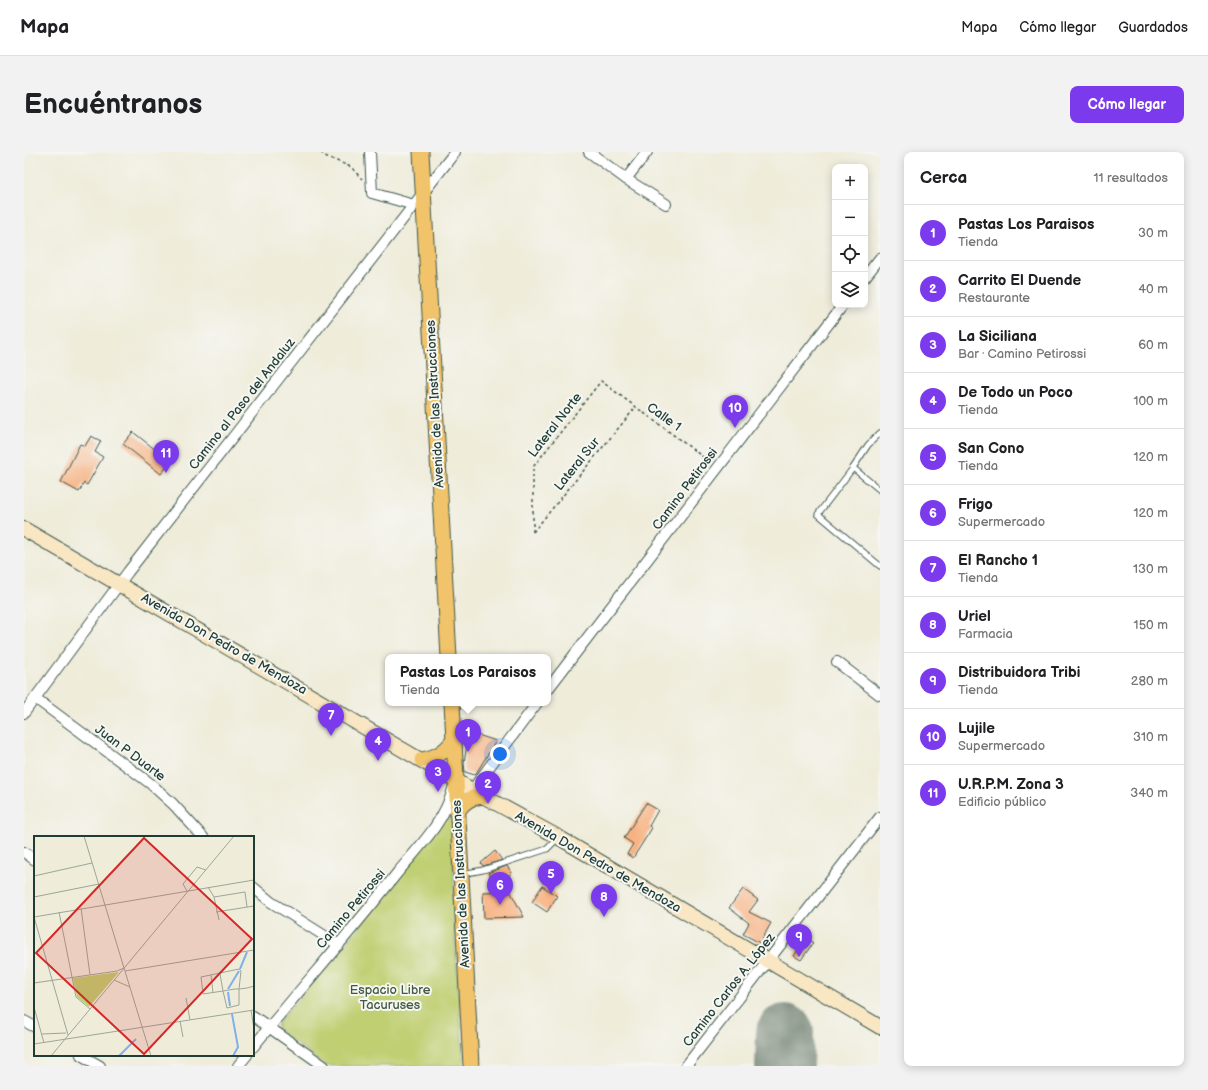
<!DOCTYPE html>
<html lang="es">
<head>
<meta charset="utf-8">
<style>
	:root { --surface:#fff; --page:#f2f2f2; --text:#202124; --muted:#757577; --line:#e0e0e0; --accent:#7c3aed }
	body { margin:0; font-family:"Balsamiq Sans",sans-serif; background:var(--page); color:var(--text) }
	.controls { position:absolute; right:12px; top:12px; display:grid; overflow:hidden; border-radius:8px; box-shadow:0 2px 10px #0003 }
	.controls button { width:36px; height:36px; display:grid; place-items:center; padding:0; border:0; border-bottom:1px solid var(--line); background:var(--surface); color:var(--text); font:20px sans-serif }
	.you { position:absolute; left:476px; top:602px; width:14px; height:14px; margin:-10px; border:3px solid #fff; border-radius:50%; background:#1a73e8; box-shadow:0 0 0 6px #1a73e833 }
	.badge { display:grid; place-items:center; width:26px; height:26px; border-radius:50%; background:var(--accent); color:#fff; font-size:13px; font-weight:700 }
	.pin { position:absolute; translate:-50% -33px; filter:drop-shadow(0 1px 2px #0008) }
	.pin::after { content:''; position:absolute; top:21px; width:14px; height:12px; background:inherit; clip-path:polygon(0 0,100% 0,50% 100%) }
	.popup { position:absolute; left:361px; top:502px; width:166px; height:52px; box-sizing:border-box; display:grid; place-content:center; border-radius:8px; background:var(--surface); filter:drop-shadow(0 1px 3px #0005); font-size:13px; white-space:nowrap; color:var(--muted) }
	.popup b { font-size:15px; color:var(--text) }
	.popup::after { content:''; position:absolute; left:50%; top:100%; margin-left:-8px; border:8px solid transparent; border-top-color:var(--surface) }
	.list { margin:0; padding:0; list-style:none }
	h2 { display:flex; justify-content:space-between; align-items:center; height:52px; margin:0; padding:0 16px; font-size:17px }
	h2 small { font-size:13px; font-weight:400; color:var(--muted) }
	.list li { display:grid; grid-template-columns:26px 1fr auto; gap:12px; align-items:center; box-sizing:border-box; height:56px; padding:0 16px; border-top:1px solid var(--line) }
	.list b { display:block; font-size:15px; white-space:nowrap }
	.list p { margin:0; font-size:13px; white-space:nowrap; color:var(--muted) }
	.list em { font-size:13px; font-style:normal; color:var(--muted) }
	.icon { flex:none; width:22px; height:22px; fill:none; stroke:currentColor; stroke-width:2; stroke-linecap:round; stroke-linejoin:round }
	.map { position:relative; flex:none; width:856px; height:914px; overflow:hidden; border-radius:8px }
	header { display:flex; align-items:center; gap:24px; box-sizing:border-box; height:56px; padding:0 20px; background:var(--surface); border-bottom:1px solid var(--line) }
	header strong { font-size:19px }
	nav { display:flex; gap:22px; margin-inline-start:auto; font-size:14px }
	.intro { display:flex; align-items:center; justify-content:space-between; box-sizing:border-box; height:96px; padding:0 24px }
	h1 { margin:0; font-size:28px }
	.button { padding:10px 18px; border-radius:8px; background:var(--accent); color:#fff; font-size:14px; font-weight:700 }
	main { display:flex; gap:24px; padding:0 24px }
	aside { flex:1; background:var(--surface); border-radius:8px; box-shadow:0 2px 10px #0003 }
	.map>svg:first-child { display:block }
	.green { fill:#bfcf71; stroke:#6f8652 }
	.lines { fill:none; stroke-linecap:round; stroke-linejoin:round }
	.runway { stroke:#879487; stroke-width:58 }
	.building { fill:#f7b07f }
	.lane-casing { stroke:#3e574d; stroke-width:7 }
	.street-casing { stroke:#3e574d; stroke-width:12 }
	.secondary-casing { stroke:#3e574d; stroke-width:16 }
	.primary-casing { stroke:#3e574d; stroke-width:17 }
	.path { stroke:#3e574d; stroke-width:1.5; stroke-dasharray:3 3; stroke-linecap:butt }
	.lane { stroke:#fff; stroke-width:5 }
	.street { stroke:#fff; stroke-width:10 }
	.secondary { stroke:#f9e7c3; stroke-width:14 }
	.primary { stroke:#f1c36a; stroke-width:15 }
	.labels { text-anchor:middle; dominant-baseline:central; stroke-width:4; stroke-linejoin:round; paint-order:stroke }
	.street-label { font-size:13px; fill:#1f3d34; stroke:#f6f6f2 }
	.park-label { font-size:13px; fill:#3f5a40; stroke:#f6f6f2 }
	.inset-river { fill:none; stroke:#80b0eb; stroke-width:2 }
	.inset-road { fill:none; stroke:#9ca698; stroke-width:1 }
	.view { fill:#d62828; fill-opacity:0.15; stroke:#d62828; stroke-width:2 }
	.inset-edge { fill:none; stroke:#1f3d34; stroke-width:2 }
</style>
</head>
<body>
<header>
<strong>Mapa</strong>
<nav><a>Mapa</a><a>Cómo llegar</a><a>Guardados</a></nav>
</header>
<div class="intro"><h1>Encuéntranos</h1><a class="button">Cómo llegar</a></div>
<main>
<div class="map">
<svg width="856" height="914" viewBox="0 0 856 914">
	<rect width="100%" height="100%" fill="#f6f6f2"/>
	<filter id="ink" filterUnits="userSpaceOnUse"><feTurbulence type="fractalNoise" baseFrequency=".025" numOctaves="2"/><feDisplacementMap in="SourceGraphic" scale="8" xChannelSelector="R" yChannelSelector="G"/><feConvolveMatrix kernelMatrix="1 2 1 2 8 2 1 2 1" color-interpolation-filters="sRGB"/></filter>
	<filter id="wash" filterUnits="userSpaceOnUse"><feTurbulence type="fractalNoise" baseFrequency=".012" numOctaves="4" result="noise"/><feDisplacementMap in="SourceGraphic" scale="16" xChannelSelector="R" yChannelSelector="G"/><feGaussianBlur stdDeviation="0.9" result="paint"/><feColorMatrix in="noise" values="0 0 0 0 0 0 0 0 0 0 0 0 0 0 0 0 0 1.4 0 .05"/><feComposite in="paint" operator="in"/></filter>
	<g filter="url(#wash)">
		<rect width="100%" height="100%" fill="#efecda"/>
		<!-- green -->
		<polygon class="green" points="422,666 426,666 429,670 430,774 440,914 301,914 253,877 254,871 338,772"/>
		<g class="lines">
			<!-- runway -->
			<polyline class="runway" points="760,914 761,881"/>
		</g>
		<g id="blocks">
			<!-- building -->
			<g class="building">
				<polygon points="109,280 147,310 137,322 99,292"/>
				<polygon points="67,284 77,289 71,300 79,305 63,333 60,331 55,340 37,330 56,292 61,294"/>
				<polygon points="445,580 472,589 451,623 441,620 440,611"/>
				<polygon points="622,651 634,658 625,674 628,676 609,706 603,702 609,692 600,686"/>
				<polygon points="471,699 478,708 459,714 457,711"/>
				<polygon points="483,714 488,721 473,733 464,721"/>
				<polygon points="518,734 533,744 523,760 508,750"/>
				<polygon points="719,737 734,748 725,760 747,771 736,791 719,782 725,771 705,756"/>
				<polygon points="486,739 500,765 460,766 459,740"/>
				<polygon points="782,786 789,791 777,808 770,804"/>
			</g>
		</g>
	</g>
	<g filter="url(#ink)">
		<use href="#blocks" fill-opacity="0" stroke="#3e574d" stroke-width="1"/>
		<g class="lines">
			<defs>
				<g id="lane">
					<polyline points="856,281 844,293 829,316 794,362 856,414"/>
					<polyline points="829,316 856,338"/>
					<polyline points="438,722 459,718 523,697 534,686"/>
				</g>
				<g id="street">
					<polyline points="346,0 348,41 390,53"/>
					<polyline points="565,0 602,27 642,52"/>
					<polyline points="602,27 623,0"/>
					<polyline points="841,125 856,106"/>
					<polyline points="813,510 856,543"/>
					<polyline points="524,537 819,153"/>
					<polyline points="11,546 127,632 149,652 179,685"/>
					<polyline points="0,561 104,420 431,0"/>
					<polyline points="448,638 513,551"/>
					<polyline points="0,700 11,708"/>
					<polyline points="229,735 247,750 315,793"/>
					<polyline points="229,864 300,914"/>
					<polyline points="0,869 11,875"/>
					<path d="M229 895C277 836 327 780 374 720 395 695 421 669 429 637"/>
					<polyline points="57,903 76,914"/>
					<polyline points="214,914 223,903"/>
					<polyline points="662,914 856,665"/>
				</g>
				<polyline id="secondary" points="0,377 448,638 534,685 856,875"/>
				<g id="primary">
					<polyline points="397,0 425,505"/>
					<polyline points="428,551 447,914"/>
					<path d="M398 608C413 605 421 600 430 588"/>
					<path d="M434 658C441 648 448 645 460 644"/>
				</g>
			</defs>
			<!-- lane casing -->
			<use href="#lane" class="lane-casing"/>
			<!-- street casing -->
			<use href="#street" class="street-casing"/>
			<!-- secondary casing -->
			<use href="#secondary" class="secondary-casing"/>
			<!-- primary casing -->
			<use href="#primary" class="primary-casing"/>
			<!-- path -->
			<g class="path">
				<polyline points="297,0 301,4 327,15 338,27"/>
				<polyline points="509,380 509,315 577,229 687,311"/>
				<polyline points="509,380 611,256"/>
			</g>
			<!-- lane -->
			<use href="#lane" class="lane"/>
			<!-- street -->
			<use href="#street" class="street"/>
			<!-- secondary -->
			<use href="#secondary" class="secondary"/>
			<!-- primary -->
			<use href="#primary" class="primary"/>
		</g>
	</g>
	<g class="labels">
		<!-- street labels -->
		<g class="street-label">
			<text transform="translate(218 252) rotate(-52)">Camino al Paso del Andaluz</text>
			<text transform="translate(411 252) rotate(-93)">Avenida de las Instrucciones</text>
			<text transform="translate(640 265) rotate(36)">Calle 1</text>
			<text transform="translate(531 273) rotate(-52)">Lateral Norte</text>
			<text transform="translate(553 312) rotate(-51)">Lateral Sur</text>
			<text transform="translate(661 337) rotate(-53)">Camino Petirossi</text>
			<text transform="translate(200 492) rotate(30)">Avenida Don Pedro de Mendoza</text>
			<text transform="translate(106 601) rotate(37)">Juan P Duarte</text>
			<text transform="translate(574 710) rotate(30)">Avenida Don Pedro de Mendoza</text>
			<text transform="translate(437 732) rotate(-93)">Avenida de las Instrucciones</text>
			<text transform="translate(327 757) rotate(-50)">Camino Petirossi</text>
			<text transform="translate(705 838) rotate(-52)">Camino Carlos A. López</text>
		</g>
		<!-- park labels -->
		<g class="park-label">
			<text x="366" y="838">Espacio Libre<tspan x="366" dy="15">Tacuruses</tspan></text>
		</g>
	</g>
	<!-- overview -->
	<g transform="translate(10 684)">
		<rect width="220" height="220" fill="#efecda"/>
		<path d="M85 136 55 171 43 161 39 142Z" fill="#bfcf71"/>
		<path class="inset-river" d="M206 133 213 116M194 153 205 135M194 156 196 170M198 178 204 211 199 220M85 220 102 203"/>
		<path class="inset-road" d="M0 40 58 27M174 51 180 61 185 84M153 55 149 48 163 31 172 34M0 61 65 48M180 61 211 56 213 71M47 72 56 139M25 76 42 161 56 173M182 76 220 70M0 81 220 44M0 81 34 199M90 132 117 220M91 135 220 114M186 138 189 155 193 172 205 169V153L207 135 205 133 167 141 169 158 189 155 201 153H205L213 152 220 150M177 139 179 157M80 144 96 151M0 147 83 135 90 132 50 0M152 162 156 184M0 171 10 207M217 174 220 193M146 185 149 201M8 198 32 197M0 208 220 174M17 220 200 0"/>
		<path class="view" d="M110 2 218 103 110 218 2 117Z"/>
		<rect width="220" height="220" class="inset-edge"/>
	</g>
</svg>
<div class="controls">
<button>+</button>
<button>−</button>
<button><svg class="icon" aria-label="locate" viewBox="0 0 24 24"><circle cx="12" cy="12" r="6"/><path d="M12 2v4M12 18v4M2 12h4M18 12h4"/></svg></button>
<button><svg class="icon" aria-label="layers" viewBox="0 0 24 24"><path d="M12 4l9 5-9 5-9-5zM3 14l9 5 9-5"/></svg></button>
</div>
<div class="you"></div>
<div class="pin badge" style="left:444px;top:600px">1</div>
<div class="popup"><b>Pastas Los Paraisos</b>Tienda</div>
<div class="pin badge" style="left:464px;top:652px">2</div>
<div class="pin badge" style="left:414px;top:640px">3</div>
<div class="pin badge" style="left:354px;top:609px">4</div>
<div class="pin badge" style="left:527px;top:742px">5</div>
<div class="pin badge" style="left:476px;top:753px">6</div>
<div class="pin badge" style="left:307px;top:584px">7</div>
<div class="pin badge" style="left:580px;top:765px">8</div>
<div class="pin badge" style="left:775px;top:805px">9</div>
<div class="pin badge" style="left:711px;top:276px">10</div>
<div class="pin badge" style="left:142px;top:321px">11</div>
</div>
<aside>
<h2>Cerca<small>11 resultados</small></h2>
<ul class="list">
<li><span class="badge">1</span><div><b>Pastas Los Paraisos</b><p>Tienda</p></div><em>30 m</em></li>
<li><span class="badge">2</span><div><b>Carrito El Duende</b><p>Restaurante</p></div><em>40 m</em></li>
<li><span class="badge">3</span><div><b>La Siciliana</b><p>Bar · Camino Petirossi</p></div><em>60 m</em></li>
<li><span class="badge">4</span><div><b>De Todo un Poco</b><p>Tienda</p></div><em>100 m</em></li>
<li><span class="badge">5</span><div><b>San Cono</b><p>Tienda</p></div><em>120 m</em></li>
<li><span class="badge">6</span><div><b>Frigo</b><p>Supermercado</p></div><em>120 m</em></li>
<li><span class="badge">7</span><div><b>El Rancho 1</b><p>Tienda</p></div><em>130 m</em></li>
<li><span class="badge">8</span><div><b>Uriel</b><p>Farmacia</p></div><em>150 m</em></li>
<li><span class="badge">9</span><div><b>Distribuidora Tribi</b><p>Tienda</p></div><em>280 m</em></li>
<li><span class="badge">10</span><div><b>Lujile</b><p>Supermercado</p></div><em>310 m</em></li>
<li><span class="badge">11</span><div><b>U.R.P.M. Zona 3</b><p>Edificio público</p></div><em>340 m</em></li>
</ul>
</aside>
</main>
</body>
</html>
